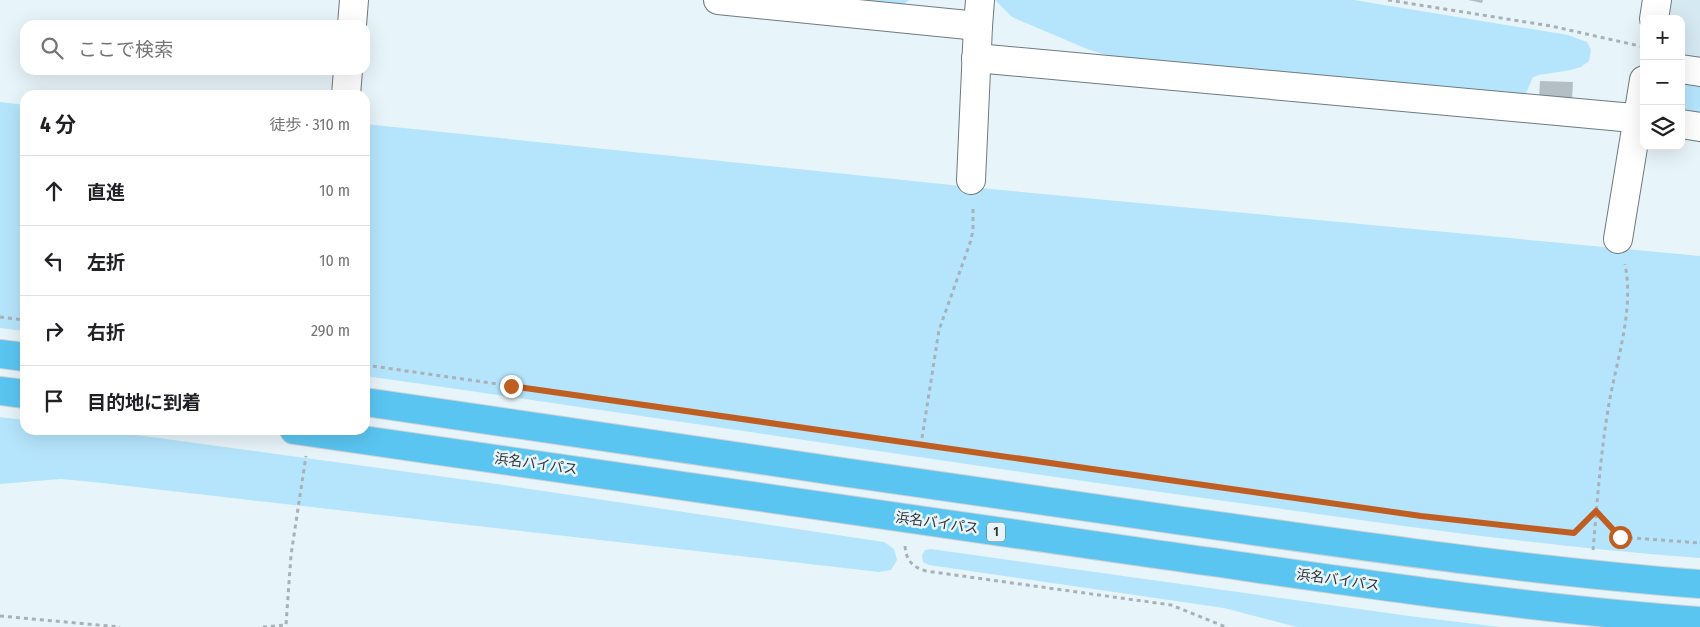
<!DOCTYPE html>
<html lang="ja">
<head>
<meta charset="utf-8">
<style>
	:root { --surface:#fff; --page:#f6f6f6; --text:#202124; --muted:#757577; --line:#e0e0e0 }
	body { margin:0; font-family:"Fira Sans Condensed","Noto Sans JP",sans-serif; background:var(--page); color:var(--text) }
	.controls { position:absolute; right:15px; top:15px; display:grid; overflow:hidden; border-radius:10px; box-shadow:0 5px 20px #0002 }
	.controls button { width:45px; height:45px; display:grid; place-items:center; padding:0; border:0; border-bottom:1px solid var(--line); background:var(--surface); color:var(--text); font:25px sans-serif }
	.stop { position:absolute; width:15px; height:15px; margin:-11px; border:4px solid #bf5e20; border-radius:50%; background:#fff }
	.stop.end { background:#bf5e20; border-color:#fff; box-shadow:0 1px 5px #0008 }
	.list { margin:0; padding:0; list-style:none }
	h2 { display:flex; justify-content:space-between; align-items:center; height:65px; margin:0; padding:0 20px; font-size:21px }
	h2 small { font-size:16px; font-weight:400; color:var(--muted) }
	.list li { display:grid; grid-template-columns:32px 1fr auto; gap:15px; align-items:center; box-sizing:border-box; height:70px; padding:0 20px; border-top:1px solid var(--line) }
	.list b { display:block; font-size:19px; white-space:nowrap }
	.list em { font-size:16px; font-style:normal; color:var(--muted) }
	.icon { flex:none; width:28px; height:28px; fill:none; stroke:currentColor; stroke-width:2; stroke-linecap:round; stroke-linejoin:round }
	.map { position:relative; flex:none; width:1700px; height:627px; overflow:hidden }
	.search { position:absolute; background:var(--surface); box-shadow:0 5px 20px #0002; left:20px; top:20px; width:350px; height:55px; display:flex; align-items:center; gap:12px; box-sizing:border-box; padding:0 18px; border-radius:15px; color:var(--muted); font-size:19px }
	.panel { position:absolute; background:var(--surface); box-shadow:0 5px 20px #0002; left:20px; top:90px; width:350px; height:345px; border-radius:15px }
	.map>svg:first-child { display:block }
	.built { fill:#d5e9f3 }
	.green { fill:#b5e5fc }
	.building { fill:#b3bfc4 }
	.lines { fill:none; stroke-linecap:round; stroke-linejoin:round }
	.minor-casing { stroke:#6f7a80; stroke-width:30 }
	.highway-casing { stroke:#d1d2d3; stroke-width:30 }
	.path { stroke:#a8b2b6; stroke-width:3; stroke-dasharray:4 4; stroke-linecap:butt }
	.minor { stroke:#fff; stroke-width:28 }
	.highway { stroke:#5ac5f1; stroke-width:28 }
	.route { stroke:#bf5e20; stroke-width:6 }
	.labels { text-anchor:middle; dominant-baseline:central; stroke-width:5; stroke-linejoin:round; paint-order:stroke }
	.shield { fill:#e7f4fa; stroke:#666e71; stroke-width:1 }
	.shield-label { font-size:12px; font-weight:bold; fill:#2f3436 }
	.street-label { font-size:14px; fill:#2f3436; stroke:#e7f4fa }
</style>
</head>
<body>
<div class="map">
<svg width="1700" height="627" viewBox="0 0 1700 627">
	<rect width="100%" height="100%" fill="#e7f4fa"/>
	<!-- built -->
	<polygon class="built" points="1667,0 1700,0 1700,63 1681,60 1681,19 1664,19"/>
	<!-- green -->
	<g class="green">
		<polygon points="858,0 909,0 899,8 862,5"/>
		<polygon points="995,0 1354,0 1568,35 1587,42 1591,50 1589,61 1581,67 1571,70 1539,75 1533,77 1524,98 1122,60 1087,49 1012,17"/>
		<polygon points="1681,79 1700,82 1700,120 1681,117"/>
		<polygon points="0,102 25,105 25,331 0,328"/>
		<path d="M365 124 980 188 1700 256V558C1531 546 1363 520 1196 497 919 458 642 415 365 376Z"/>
		<polygon points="0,417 25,420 25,430 100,430 497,484 884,542 894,549 897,560 891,570 879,572 93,482 61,479 0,484"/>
		<polygon points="931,549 1409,616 1500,627 1297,627 1224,608 929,565 923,562 922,555 925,550"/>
	</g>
	<!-- building -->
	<g class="building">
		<polygon points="1468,0 1483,0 1482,3"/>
		<polygon points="1540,81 1573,82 1572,100 1539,99"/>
	</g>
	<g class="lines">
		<defs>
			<g id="minor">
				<polyline points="718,0 978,26"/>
				<polyline points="1654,19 1657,0"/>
				<polyline points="352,25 354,0"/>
				<polyline points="976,58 1644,119"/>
				<polyline points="1681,69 1700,72"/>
				<polyline points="346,95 348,70"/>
				<polyline points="1681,124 1700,127"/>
				<polyline points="971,180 978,26 980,0"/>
				<polyline points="1618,239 1644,80"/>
			</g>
			<g id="highway">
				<polyline points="0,354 25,357"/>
				<polyline points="0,391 25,394"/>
				<path d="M365 402C638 441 910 483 1183 521 1355 545 1527 571 1700 584"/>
				<path d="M294 430C584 470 873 515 1162 555 1341 580 1520 608 1700 621"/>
			</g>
		</defs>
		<!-- minor casing -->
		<use href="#minor" class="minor-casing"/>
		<!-- highway casing -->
		<use href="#highway" class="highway-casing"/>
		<!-- path -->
		<g class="path">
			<polyline points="1388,0 1551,26 1644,47"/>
			<polyline points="0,317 25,320"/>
			<polyline points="365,365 1421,516 1574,533 1596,511 1621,537 1700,543"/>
			<polyline points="922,438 939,330 970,243 973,231 973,206"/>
			<path d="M905 546C906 560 912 567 926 571L1171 605 1226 627"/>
			<path d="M1593 550C1597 505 1600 460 1607 416 1614 366 1635 314 1625 264"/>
			<polyline points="0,616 120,627"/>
			<polyline points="263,627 286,625 291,555 306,456"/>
		</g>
		<!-- minor -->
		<use href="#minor" class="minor"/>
		<!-- highway -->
		<use href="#highway" class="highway"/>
	</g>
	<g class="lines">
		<!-- route -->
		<polyline class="route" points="511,386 1421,516 1574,533 1596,511 1620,537"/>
	</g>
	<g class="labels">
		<!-- shield labels -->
		<rect class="shield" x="987" y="522.5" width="18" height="19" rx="4"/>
		<g class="shield-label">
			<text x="996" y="532">1</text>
		</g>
		<!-- street labels -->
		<g class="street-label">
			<text transform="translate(536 464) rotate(8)">浜名バイパス</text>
			<text transform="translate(937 523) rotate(8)">浜名バイパス</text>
			<text transform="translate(1338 580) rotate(8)">浜名バイパス</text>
		</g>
	</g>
</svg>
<div class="controls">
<button>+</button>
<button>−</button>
<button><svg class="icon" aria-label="layers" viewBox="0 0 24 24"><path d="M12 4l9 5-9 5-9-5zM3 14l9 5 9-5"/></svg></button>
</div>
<div class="stop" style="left:1620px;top:537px"></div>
<div class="stop end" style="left:511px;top:386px"></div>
<div class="search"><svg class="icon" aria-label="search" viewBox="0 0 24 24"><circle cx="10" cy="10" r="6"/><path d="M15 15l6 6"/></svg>ここで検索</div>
<section class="panel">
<h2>4 分<small>徒歩 · 310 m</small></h2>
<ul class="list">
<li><svg class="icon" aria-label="ahead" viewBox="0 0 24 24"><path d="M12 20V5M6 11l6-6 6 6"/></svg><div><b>直進</b></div><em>10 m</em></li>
<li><svg class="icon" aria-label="left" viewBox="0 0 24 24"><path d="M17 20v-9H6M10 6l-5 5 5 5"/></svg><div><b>左折</b></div><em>10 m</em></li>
<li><svg class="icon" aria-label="right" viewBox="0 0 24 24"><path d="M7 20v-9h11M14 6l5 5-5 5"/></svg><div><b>右折</b></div><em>290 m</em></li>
<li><svg class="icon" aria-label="arrive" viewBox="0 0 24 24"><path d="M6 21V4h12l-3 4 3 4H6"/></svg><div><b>目的地に到着</b></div></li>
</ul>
</section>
</div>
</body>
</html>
